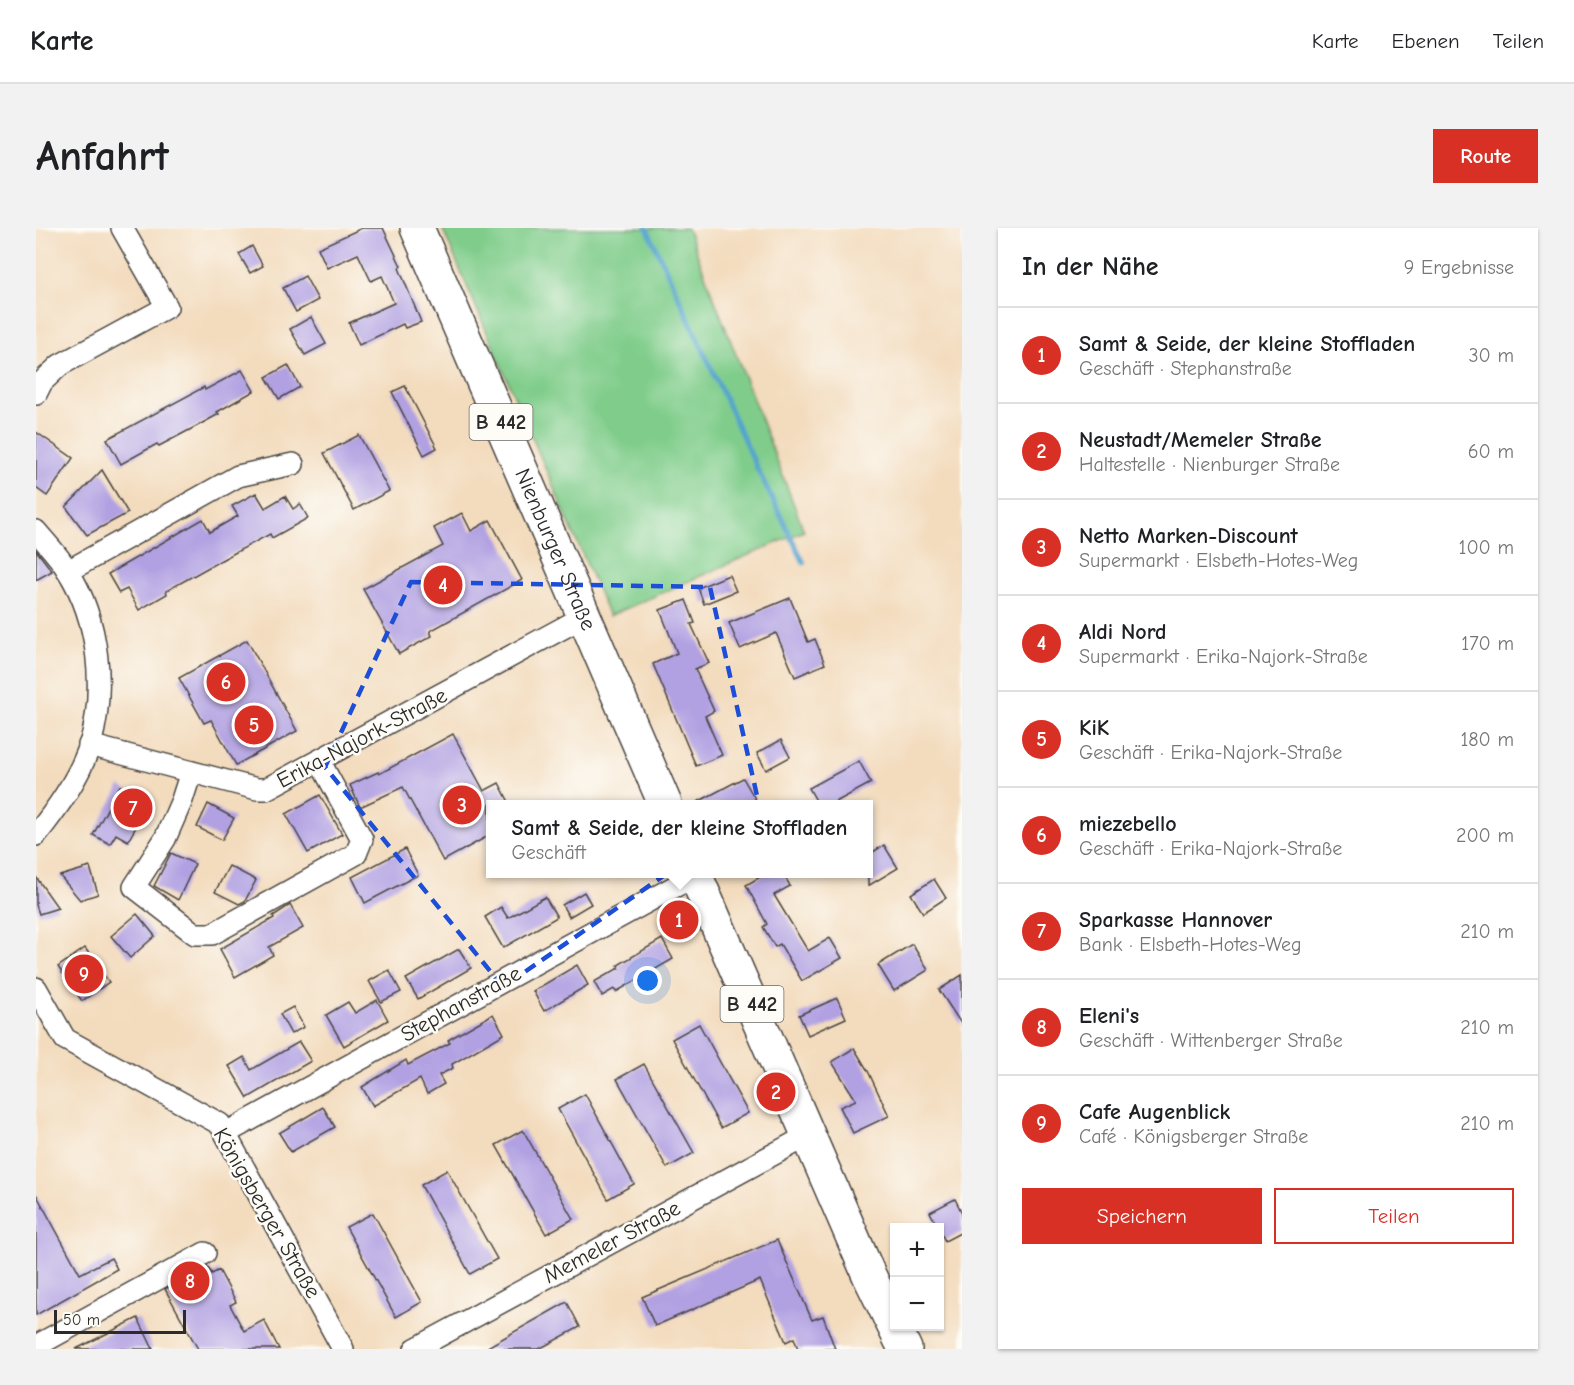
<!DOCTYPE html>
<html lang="de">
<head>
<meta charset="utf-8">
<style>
	:root { --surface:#fff; --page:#f2f2f2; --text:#202124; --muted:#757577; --line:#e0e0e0; --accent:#d93025 }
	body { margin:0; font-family:"Comic Neue",sans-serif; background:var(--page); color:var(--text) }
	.controls { position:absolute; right:18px; bottom:18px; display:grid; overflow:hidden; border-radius:0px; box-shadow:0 2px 4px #0004 }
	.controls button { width:54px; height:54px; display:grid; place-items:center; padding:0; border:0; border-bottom:2px solid var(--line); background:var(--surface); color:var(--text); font:30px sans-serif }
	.scale { position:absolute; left:18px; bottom:15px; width:132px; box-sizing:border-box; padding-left:6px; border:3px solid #2b2b2b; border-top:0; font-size:16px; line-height:21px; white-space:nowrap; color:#2b2b2b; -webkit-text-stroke:4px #fdfcf7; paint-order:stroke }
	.you { position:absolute; left:612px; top:753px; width:21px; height:21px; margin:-15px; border:4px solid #fff; border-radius:50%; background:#1a73e8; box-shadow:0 0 0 9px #1a73e833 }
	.badge { display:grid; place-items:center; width:39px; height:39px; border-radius:50%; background:var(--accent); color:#fff; font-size:20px; font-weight:700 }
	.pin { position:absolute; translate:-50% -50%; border:3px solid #fff; box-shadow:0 2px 6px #0006 }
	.popup { position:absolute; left:450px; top:572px; width:387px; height:78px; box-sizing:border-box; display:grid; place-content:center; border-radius:0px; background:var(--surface); filter:drop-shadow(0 2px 4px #0005); font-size:20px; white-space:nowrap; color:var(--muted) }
	.popup b { font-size:22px; color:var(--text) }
	.popup::after { content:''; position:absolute; left:50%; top:100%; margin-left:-12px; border:12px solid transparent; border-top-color:var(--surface) }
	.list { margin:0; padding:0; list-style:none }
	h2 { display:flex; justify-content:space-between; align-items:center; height:78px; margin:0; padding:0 24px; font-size:26px }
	h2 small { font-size:20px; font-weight:400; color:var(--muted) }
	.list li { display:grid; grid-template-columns:39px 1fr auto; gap:18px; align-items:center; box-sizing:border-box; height:96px; padding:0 24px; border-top:2px solid var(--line) }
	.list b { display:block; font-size:22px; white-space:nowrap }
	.list p { margin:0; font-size:20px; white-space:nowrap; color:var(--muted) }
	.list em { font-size:20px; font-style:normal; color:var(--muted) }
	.actions { display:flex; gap:12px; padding:18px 24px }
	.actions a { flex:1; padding:14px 0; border:2px solid var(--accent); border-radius:0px; text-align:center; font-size:21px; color:var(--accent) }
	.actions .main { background:var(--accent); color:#fff }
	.map { position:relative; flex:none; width:926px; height:1121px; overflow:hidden; border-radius:0px }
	header { display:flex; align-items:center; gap:36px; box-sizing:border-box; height:84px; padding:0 30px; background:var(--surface); border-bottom:2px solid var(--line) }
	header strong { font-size:28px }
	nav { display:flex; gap:33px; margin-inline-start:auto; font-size:21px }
	.intro { display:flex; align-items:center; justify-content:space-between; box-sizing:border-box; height:144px; padding:0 36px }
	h1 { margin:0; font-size:42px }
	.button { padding:15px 27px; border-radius:0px; background:var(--accent); color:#fff; font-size:21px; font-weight:700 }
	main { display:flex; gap:36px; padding:0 36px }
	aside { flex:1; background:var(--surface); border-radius:0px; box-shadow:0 2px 4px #0004 }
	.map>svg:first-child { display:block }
	.green { fill:#80cd8b; stroke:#567c5b; stroke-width:1.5 }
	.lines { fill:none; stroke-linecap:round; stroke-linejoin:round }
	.stream { stroke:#53a3cd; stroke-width:5 }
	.building { fill:#b1a0e2 }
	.minor-casing { stroke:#494541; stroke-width:24 }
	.primary-casing { stroke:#494541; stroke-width:36 }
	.minor { stroke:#fff; stroke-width:21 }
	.primary { stroke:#fff; stroke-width:33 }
	.marked { fill:none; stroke:#1d4ed8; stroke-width:4.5; stroke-dasharray:12 8; stroke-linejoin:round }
	.labels { text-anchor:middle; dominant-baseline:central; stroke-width:5; stroke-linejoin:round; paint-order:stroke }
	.shield { fill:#fdfcf7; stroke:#6a6a68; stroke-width:1.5 }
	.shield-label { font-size:21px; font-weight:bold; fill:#2b2b2b }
	.street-label { font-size:22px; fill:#2b2b2b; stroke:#fdfcf7 }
</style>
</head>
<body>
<header>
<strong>Karte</strong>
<nav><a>Karte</a><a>Ebenen</a><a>Teilen</a></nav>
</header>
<div class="intro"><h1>Anfahrt</h1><a class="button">Route</a></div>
<main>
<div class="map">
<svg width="926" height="1121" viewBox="0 0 926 1121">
	<rect width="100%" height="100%" fill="#fdfcf7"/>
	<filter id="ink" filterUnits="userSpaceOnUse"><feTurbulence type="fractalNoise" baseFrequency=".0167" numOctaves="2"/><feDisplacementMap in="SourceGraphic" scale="12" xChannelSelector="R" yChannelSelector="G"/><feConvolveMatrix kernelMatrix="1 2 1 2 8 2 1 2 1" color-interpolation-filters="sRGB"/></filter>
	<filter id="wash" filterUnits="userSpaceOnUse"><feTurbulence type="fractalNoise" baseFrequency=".008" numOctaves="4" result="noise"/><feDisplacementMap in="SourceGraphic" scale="24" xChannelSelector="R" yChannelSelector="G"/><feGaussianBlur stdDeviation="1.35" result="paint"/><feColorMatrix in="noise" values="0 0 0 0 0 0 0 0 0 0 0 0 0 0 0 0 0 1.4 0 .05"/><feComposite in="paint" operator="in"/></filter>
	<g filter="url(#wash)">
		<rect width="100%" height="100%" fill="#f3dbbd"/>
		<!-- green -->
		<polygon class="green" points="406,0 651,0 768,303 573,388"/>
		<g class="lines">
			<!-- stream -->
			<polyline class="stream" points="611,0 720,238 768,335"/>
		</g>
		<g id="blocks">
			<!-- building -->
			<g class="building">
				<polygon points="326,0 347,0 365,38 363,40 385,94 369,100 367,96 323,117 313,95 358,75 346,48 335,53 322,26 291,40 282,20"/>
				<polygon points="216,18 227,38 214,45 203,26"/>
				<polygon points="269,48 282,72 260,84 247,60"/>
				<polygon points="275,89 290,116 269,127 254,101"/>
				<polygon points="252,137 264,159 243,171 230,149"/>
				<polygon points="206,142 218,163 181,184 183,186 161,198 123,218 121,216 85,236 71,211 168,159 169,162"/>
				<polygon points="369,158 401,220 388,227 356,164"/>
				<polygon points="0,204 37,230 11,268 0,260"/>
				<polygon points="323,207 353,263 318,282 288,225"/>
				<polygon points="66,242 92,285 51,307 30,279"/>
				<polygon points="220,265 229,280 249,268 257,281 264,276 272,290 236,310 234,306 189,330 130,363 131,366 103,382 91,361 83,365 72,346 167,291 174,304 202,288 196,278"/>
				<polygon points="426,285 435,303 454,292 486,352 394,403 396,408 363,426 327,361 407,318 398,300"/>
				<polygon points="0,322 16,343 0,352"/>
				<polygon points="693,347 700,363 668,376 662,360"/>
				<polygon points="754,370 772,414 779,411 789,436 759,449 740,405 704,421 693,395"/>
				<polygon points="650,372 659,395 655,396 673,435 659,441 678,483 669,488 686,527 660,538 617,436 641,425 624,382"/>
				<polygon points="211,412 261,503 200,537 175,492 168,495 143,450"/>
				<polygon points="417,506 448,563 463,555 474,576 454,576 454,607 407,633 367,559 324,579 314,557 342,544 343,546"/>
				<polygon points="745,512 754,529 730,542 721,525"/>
				<polygon points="823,533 835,555 796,576 782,576 773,560"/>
				<polygon points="707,550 722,576 658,576"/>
				<polygon points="84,558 114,574 92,613 80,606 74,616 57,607"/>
				<polygon points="284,567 306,606 272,625 250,586"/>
				<polygon points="172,576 198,590 186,612 161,599"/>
				<polygon points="848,617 862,640 832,658 832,627"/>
				<polygon points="369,621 382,647 329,675 316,649"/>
				<polygon points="135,625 159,636 142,672 118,658"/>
				<polygon points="193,638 220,652 209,673 203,676 179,664"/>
				<polygon points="54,639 62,666 44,672 24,648"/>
				<polygon points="731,645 747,645 754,658 738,667 772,723 794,710 806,730 766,753 744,716 739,719 727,699 731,696 710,657"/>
				<polygon points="0,649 22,680 3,686 0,677"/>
				<polygon points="898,651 910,670 887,685 875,666"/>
				<polygon points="548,664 555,676 533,689 526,677"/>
				<polygon points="509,669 521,689 467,720 449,689 465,679 472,690"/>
				<polygon points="254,677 267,700 233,719 237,727 199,749 184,721 238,690 237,688"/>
				<polygon points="101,686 119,708 94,730 75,708"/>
				<polygon points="626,711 637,731 580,764 578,761 566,768 558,754 583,740 582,737"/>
				<polygon points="876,716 892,742 858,763 842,737"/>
				<polygon points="49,720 73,754 46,773 22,739"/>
				<polygon points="423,721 435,740 382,771 370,751"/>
				<polygon points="541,737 552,757 508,783 497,763"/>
				<polygon points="353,742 365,764 345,774 333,753"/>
				<polygon points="926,747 926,797 903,762"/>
				<polygon points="801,770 810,790 772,807 763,787"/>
				<polygon points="341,772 352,792 308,818 290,787 312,774 319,785"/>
				<polygon points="257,779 268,799 255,806 244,786"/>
				<polygon points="457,786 468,806 416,836 417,840 403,847 408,856 391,866 384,851 337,878 326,859 370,832 372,837 414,815 412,812"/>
				<polygon points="663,796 712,885 685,900 636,811"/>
				<polygon points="263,814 275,833 212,870 193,838 208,829 215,842"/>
				<polygon points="818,820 832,843 853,888 817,905 804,879 820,872 796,834"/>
				<polygon points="608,836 658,925 631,940 581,851"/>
				<polygon points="549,866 598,956 572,971 522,881"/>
				<polygon points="287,879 299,899 255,924 243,905"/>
				<polygon points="487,902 537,991 510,1006 460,917"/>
				<polygon points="411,942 461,1031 434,1046 385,957"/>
				<polygon points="0,966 44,1046 75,1030 81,1041 0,1087"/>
				<polygon points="919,971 926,985 926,1004 909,1013 894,984"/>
				<polygon points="337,985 386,1074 360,1089 310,999"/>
				<polygon points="741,1012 776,1092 787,1088 799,1121 762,1121 758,1110 750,1114 724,1052 619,1098 606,1069"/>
				<polygon points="171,1038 176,1046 183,1042 200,1074 194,1077 208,1103 228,1092 243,1121 162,1121 129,1061"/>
				<polygon points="531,1074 544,1099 503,1121 448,1121"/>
				<polygon points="102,1090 117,1121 40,1121"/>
			</g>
		</g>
	</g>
	<g filter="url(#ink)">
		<use href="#blocks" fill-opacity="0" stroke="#494541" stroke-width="1.5"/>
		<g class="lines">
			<defs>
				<g id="minor">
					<polyline points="0,166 6,154 24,137 131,79 86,0"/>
					<path d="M0 303C11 316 23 328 32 343 63 392 70 461 54 517 43 550 22 580 0 607"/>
					<polyline points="32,343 202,248 257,236"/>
					<polyline points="53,517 221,561 230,561 549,388"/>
					<polyline points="155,544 146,572 129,611 98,659 159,706 176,706 320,626 326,611 284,534"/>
					<polyline points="0,760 29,811 184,896 307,1121"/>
					<polyline points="190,905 660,647"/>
					<polyline points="0,1118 169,1025"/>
					<polyline points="379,1121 773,907"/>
				</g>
				<g id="primary">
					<path id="s1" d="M381 0 629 576"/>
					<polyline points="659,646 833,1047 869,1121"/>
				</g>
			</defs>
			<!-- minor casing -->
			<use href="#minor" class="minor-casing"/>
			<!-- primary casing -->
			<use href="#primary" class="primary-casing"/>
			<!-- minor -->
			<use href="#minor" class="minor"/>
			<!-- primary -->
			<use href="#primary" class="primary"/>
		</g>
	</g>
	<!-- marked area -->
	<path class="marked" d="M375 354 674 359 724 581 467 759 289 539Z"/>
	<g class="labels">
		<!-- shield labels -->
		<g class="shield">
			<rect x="433.5" y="176" width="63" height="36" rx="4.5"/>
			<rect x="684.5" y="758" width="63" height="36" rx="4.5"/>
		</g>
		<g class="shield-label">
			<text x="465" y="194">B 442</text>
			<text x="716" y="776">B 442</text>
		</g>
		<!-- street labels -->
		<g class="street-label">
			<text stroke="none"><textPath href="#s1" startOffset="350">Nienburger Straße</textPath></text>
			<text transform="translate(326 510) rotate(-28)">Erika-Najork-Straße</text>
			<text transform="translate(425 776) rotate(-29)">Stephanstraße</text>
			<text transform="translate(231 985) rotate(60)">Königsberger Straße</text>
			<text transform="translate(576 1014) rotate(-28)">Memeler Straße</text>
		</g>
	</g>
</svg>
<div class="controls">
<button>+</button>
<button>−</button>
</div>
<div class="scale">50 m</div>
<div class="you"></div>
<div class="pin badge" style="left:643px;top:692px">1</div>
<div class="popup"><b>Samt &amp; Seide, der kleine Stoffladen</b>Geschäft</div>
<div class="pin badge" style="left:740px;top:864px">2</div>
<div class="pin badge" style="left:426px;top:577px">3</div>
<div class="pin badge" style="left:407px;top:357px">4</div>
<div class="pin badge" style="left:218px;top:497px">5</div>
<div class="pin badge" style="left:190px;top:454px">6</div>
<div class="pin badge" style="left:97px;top:580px">7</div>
<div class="pin badge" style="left:154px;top:1053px">8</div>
<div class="pin badge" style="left:48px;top:746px">9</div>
</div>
<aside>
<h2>In der Nähe<small>9 Ergebnisse</small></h2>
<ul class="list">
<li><span class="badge">1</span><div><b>Samt &amp; Seide, der kleine Stoffladen</b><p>Geschäft · Stephanstraße</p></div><em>30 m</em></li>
<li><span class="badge">2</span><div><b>Neustadt/Memeler Straße</b><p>Haltestelle · Nienburger Straße</p></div><em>60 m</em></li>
<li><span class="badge">3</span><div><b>Netto Marken-Discount</b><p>Supermarkt · Elsbeth-Hotes-Weg</p></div><em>100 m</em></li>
<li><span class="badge">4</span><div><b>Aldi Nord</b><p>Supermarkt · Erika-Najork-Straße</p></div><em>170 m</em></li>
<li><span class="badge">5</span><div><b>KiK</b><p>Geschäft · Erika-Najork-Straße</p></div><em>180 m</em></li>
<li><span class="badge">6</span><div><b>miezebello</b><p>Geschäft · Erika-Najork-Straße</p></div><em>200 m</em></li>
<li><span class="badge">7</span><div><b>Sparkasse Hannover</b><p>Bank · Elsbeth-Hotes-Weg</p></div><em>210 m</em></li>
<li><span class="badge">8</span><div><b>Eleni's</b><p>Geschäft · Wittenberger Straße</p></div><em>210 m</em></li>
<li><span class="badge">9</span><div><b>Cafe Augenblick</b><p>Café · Königsberger Straße</p></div><em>210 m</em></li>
</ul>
<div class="actions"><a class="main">Speichern</a><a>Teilen</a></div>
</aside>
</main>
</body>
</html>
